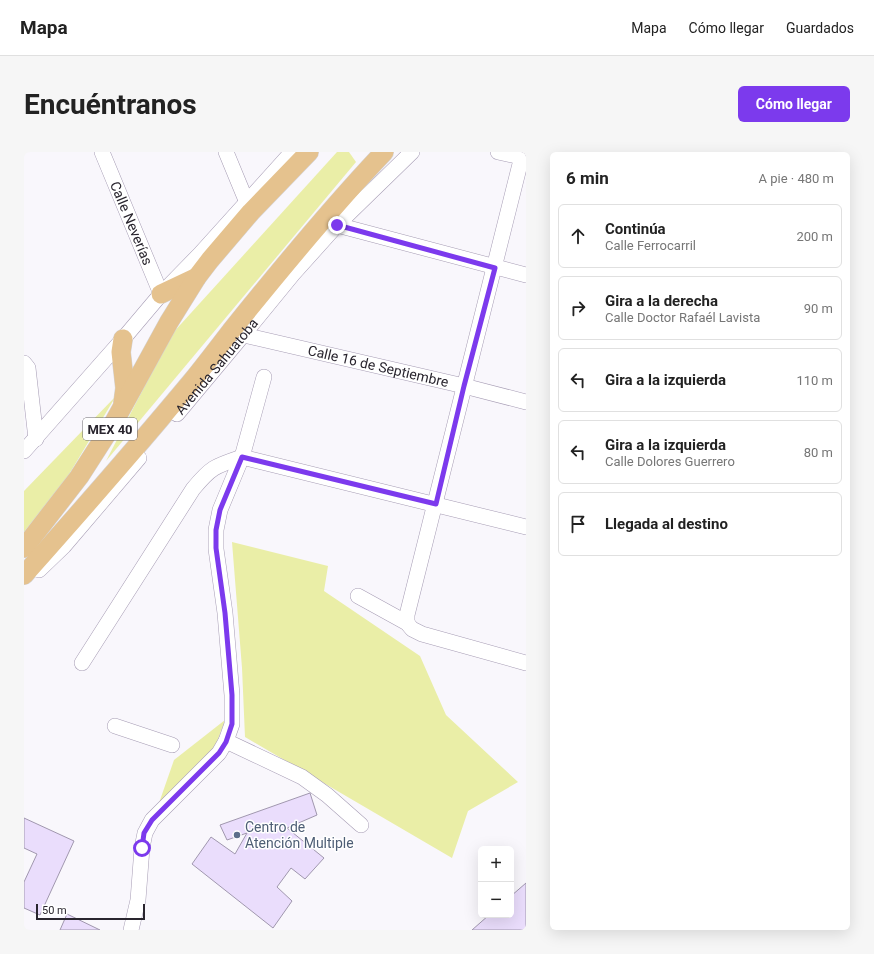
<!DOCTYPE html>
<html lang="es">
<head>
<meta charset="utf-8">
<style>
	:root { --surface:#fff; --page:#f6f6f6; --text:#222; --muted:#767676; --line:#e0e0e0; --accent:#7c3aed }
	body { margin:0; font-family:Roboto,sans-serif; background:var(--page); color:var(--text) }
	.controls { position:absolute; right:12px; bottom:12px; display:grid; overflow:hidden; border-radius:6px; box-shadow:0 4px 16px #0002 }
	.controls button { width:36px; height:36px; display:grid; place-items:center; padding:0; border:0; border-bottom:1px solid var(--line); background:var(--surface); color:var(--text); font:20px sans-serif }
	.scale { position:absolute; left:12px; bottom:10px; width:109px; box-sizing:border-box; padding-left:4px; border:2px solid #29252e; border-top:0; font-size:11px; line-height:14px; white-space:nowrap; color:#29252e; -webkit-text-stroke:3px #fff; paint-order:stroke }
	.stop { position:absolute; width:12px; height:12px; margin:-9px; border:3px solid #7c3aed; border-radius:50%; background:#fff }
	.stop.end { background:#7c3aed; border-color:#fff; box-shadow:0 1px 4px #0008 }
	.list { margin:0; padding:0; list-style:none }
	h2 { display:flex; justify-content:space-between; align-items:center; height:52px; margin:0; padding:0 16px; font-size:17px }
	h2 small { font-size:13px; font-weight:400; color:var(--muted) }
	.list li { display:grid; grid-template-columns:26px 1fr auto; gap:12px; align-items:center; box-sizing:border-box; height:64px; margin:0 8px 8px; padding:0 8px; border:1px solid var(--line); border-radius:6px }
	.list b { display:block; font-size:15px; white-space:nowrap }
	.list p { margin:0; font-size:13px; white-space:nowrap; color:var(--muted) }
	.list em { font-size:13px; font-style:normal; color:var(--muted) }
	.icon { flex:none; width:22px; height:22px; fill:none; stroke:currentColor; stroke-width:2; stroke-linecap:round; stroke-linejoin:round }
	.map { position:relative; flex:none; width:502px; height:778px; overflow:hidden; border-radius:6px }
	header { display:flex; align-items:center; gap:24px; box-sizing:border-box; height:56px; padding:0 20px; background:var(--surface); border-bottom:1px solid var(--line) }
	header strong { font-size:19px }
	nav { display:flex; gap:22px; margin-inline-start:auto; font-size:14px }
	.intro { display:flex; align-items:center; justify-content:space-between; box-sizing:border-box; height:96px; padding:0 24px }
	h1 { margin:0; font-size:28px }
	.button { padding:10px 18px; border-radius:6px; background:var(--accent); color:#fff; font-size:14px; font-weight:700 }
	main { display:flex; gap:24px; padding:0 24px }
	aside { flex:1; background:var(--surface); border-radius:6px; box-shadow:0 4px 16px #0002 }
	.map>svg:first-child { display:block }
	.green { fill:#eaeea7 }
	.building { fill:#eaddfc; stroke:#a097ae }
	.lines { fill:none; stroke-linecap:round; stroke-linejoin:round }
	.minor-casing { stroke:#a69cb4; stroke-width:16 }
	.major-casing { stroke:#d4d3d5; stroke-width:20 }
	.minor { stroke:#fff; stroke-width:15 }
	.major { stroke:#e5c28e; stroke-width:19 }
	.route { stroke:#7c3aed; stroke-width:5 }
	.service-dot { fill:#5c6f8a; stroke:#fff; stroke-width:1.5 }
	.labels { text-anchor:middle; dominant-baseline:central; stroke-width:3; stroke-linejoin:round; paint-order:stroke }
	.shield { fill:#fff; stroke:#69666d; stroke-width:1 }
	.shield-label { font-size:13px; font-weight:bold; fill:#29252e }
	.street-label { font-size:14px; fill:#29252e; stroke:#fff }
	.service-label { font-size:14px; fill:#4e5e75; stroke:#fff; text-anchor:start }
</style>
</head>
<body>
<header>
<strong>Mapa</strong>
<nav><a>Mapa</a><a>Cómo llegar</a><a>Guardados</a></nav>
</header>
<div class="intro"><h1>Encuéntranos</h1><a class="button">Cómo llegar</a></div>
<main>
<div class="map">
<svg width="502" height="778" viewBox="0 0 502 778">
	<rect width="100%" height="100%" fill="#f9f7fc"/>
	<!-- green -->
	<g class="green">
		<polygon points="313,0 325,0 332,10 82,309 147,183"/>
		<polygon points="92,244 44,324 0,380 0,339"/>
		<polygon points="208,390 304,414 300,439 396,504 422,563 494,630 444,659 428,706 221,585 218,516"/>
		<polygon points="201,568 189,601 135,651 150,608"/>
	</g>
	<!-- building -->
	<g class="building">
		<polygon points="286,641 293,663 263,676 300,706 281,727 267,716 253,735 268,749 249,776 168,712 187,685 211,702 223,681 203,688 196,673"/>
		<polygon points="0,666 50,689 16,763 0,756 0,730 13,702 0,696"/>
		<polygon points="502,731 502,778 448,778 465,763 487,763 487,744"/>
		<polygon points="43,762 76,778 36,778"/>
	</g>
	<g class="lines">
		<defs>
			<g id="minor">
				<path id="s1" d="M78 0 137 142"/>
				<polyline points="202,0 226,58"/>
				<polyline points="474,0 502,6"/>
				<polyline points="313,73 502,123"/>
				<path id="s2" d="M211 181 440 234 502 250"/>
				<polyline points="0,211 4,216 12,287"/>
				<path id="s3" d="M153 262 219 183 269 122 313 73 388 0"/>
				<polyline points="0,299 99,187 137,142 176,102 268,0"/>
				<polyline points="15,418 40,394 115,306"/>
				<polyline points="334,444 383,471 388,477 398,482 502,511"/>
				<polyline points="383,471 383,463 499,0"/>
				<path d="M58 511 169 337C187 315 191 314 218 305L502 375"/>
				<polyline points="91,574 148,593"/>
				<polyline points="202,589 278,625 303,643 337,673"/>
				<polyline points="107,778 114,748 118,696 121,681 128,668 195,601 202,589 208,572 208,543 201,461 192,397 192,378 196,358 218,305 240,225"/>
			</g>
			<g id="major">
				<polyline points="137,142 173,125"/>
				<polyline points="99,251 101,236 97,200 99,187"/>
				<polyline points="0,396 55,325 89,272 145,170 173,125 186,108 227,60 285,0"/>
				<path d="M0 423C57 359 113 295 168 229 181 213 194 196 207 179 256 118 306 57 360 0"/>
			</g>
		</defs>
		<!-- minor casing -->
		<use href="#minor" class="minor-casing"/>
		<!-- major casing -->
		<use href="#major" class="major-casing"/>
		<!-- minor -->
		<use href="#minor" class="minor"/>
		<!-- major -->
		<use href="#major" class="major"/>
	</g>
	<g class="lines">
		<!-- route -->
		<polyline class="route" points="118,696 120,681 128,668 195,601 202,590 208,572 208,543 201,461 192,396 192,378 196,358 218,305 412,352 440,234 471,116 313,73"/>
	</g>
	<!-- markers -->
	<circle class="service-dot" cx="213" cy="683" r="4"/>
	<g class="labels">
		<!-- shield labels -->
		<rect class="shield" x="59" y="266" width="54" height="22" rx="3"/>
		<g class="shield-label">
			<text x="86" y="277">MEX 40</text>
		</g>
		<!-- street labels -->
		<g class="street-label">
			<text stroke="none"><textPath href="#s1" startOffset="77">Calle Neverías</textPath></text>
			<text stroke="none"><textPath href="#s3" startOffset="62">Avenida Sahuatoba</textPath></text>
			<text stroke="none"><textPath href="#s2" startOffset="147">Calle 16 de Septiembre</textPath></text>
		</g>
		<!-- service labels -->
		<g class="service-label">
			<text x="221" y="675">Centro de<tspan x="221" dy="16">Atención Multiple</tspan></text>
		</g>
	</g>
</svg>
<div class="controls">
<button>+</button>
<button>−</button>
</div>
<div class="scale">50 m</div>
<div class="stop" style="left:118px;top:696px"></div>
<div class="stop end" style="left:313px;top:73px"></div>
</div>
<aside>
<h2>6 min<small>A pie · 480 m</small></h2>
<ul class="list">
<li><svg class="icon" aria-label="ahead" viewBox="0 0 24 24"><path d="M12 20V5M6 11l6-6 6 6"/></svg><div><b>Continúa</b><p>Calle Ferrocarril</p></div><em>200 m</em></li>
<li><svg class="icon" aria-label="right" viewBox="0 0 24 24"><path d="M7 20v-9h11M14 6l5 5-5 5"/></svg><div><b>Gira a la derecha</b><p>Calle Doctor Rafaél Lavista</p></div><em>90 m</em></li>
<li><svg class="icon" aria-label="left" viewBox="0 0 24 24"><path d="M17 20v-9H6M10 6l-5 5 5 5"/></svg><div><b>Gira a la izquierda</b></div><em>110 m</em></li>
<li><svg class="icon" aria-label="left" viewBox="0 0 24 24"><path d="M17 20v-9H6M10 6l-5 5 5 5"/></svg><div><b>Gira a la izquierda</b><p>Calle Dolores Guerrero</p></div><em>80 m</em></li>
<li><svg class="icon" aria-label="arrive" viewBox="0 0 24 24"><path d="M6 21V4h12l-3 4 3 4H6"/></svg><div><b>Llegada al destino</b></div></li>
</ul>
</aside>
</main>
</body>
</html>
